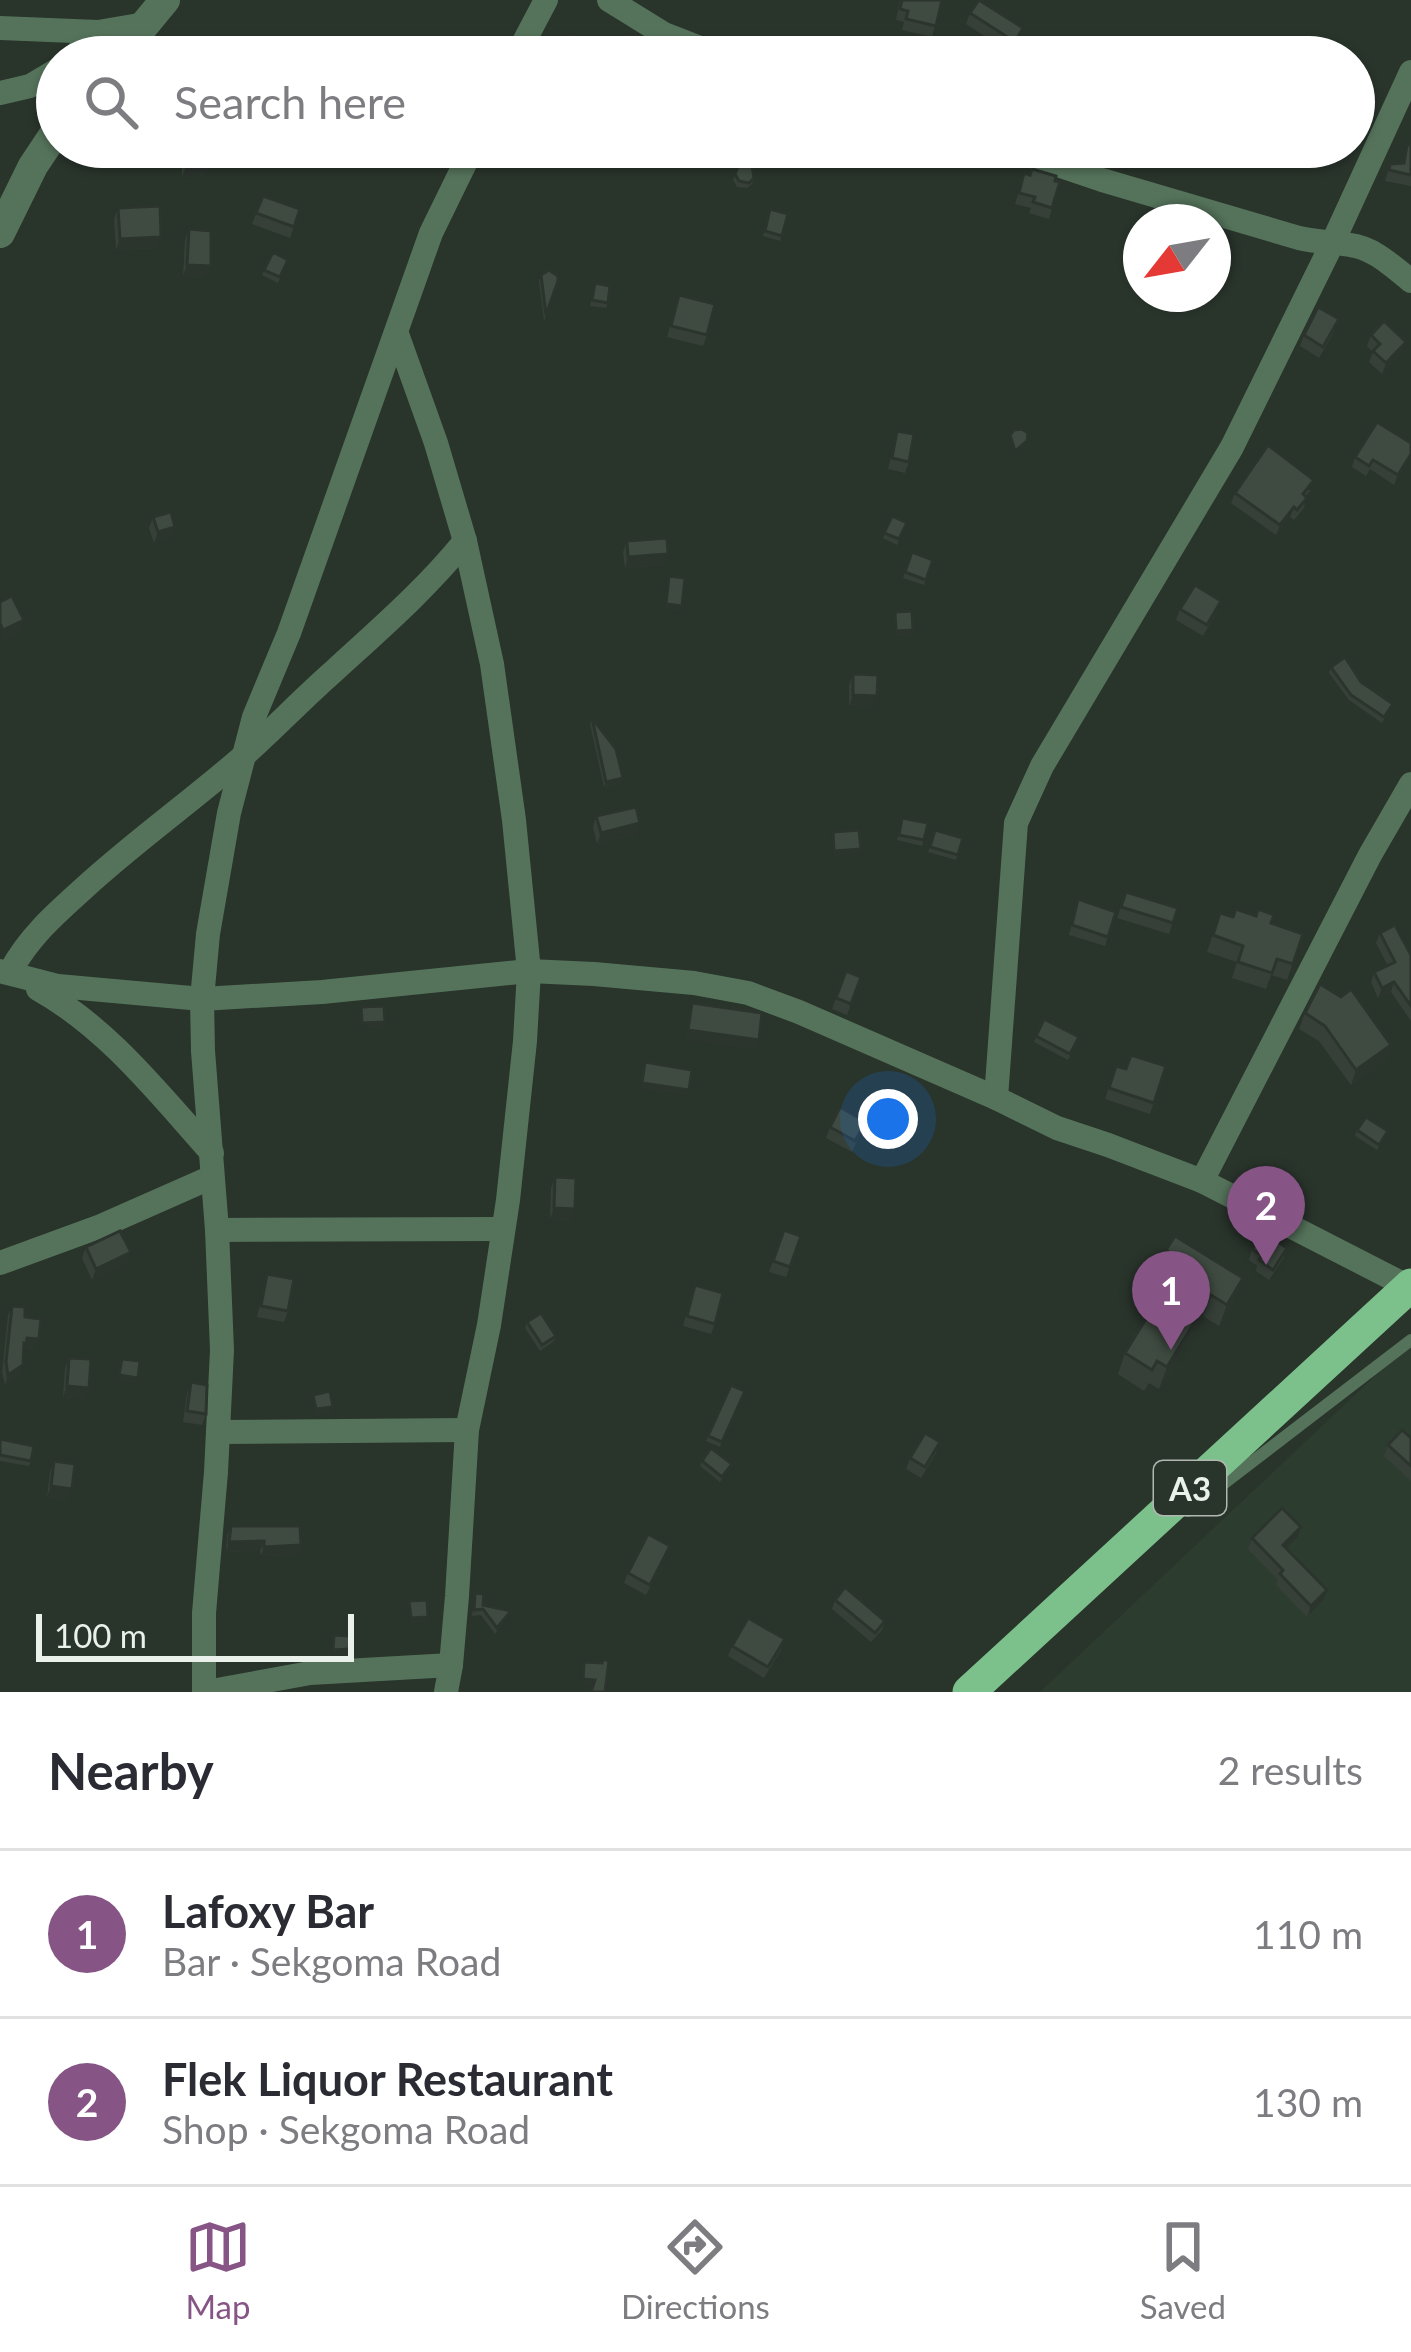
<!DOCTYPE html>
<html lang="en">
<head>
<meta charset="utf-8">
<style>
	:root { --surface:#fff; --page:#f7f7f7; --text:#2b2b33; --muted:#7c7c81; --line:#e1e1e2; --accent:#865586 }
	body { margin:0; font-family:Lato,sans-serif; background:var(--page); color:var(--text) }
	.compass { position:absolute; left:1123px; top:204px; width:108px; height:108px; border-radius:50%; background:var(--surface); box-shadow:0 3px 9px #0004; rotate:239deg }
	.scale { position:absolute; left:36px; bottom:30px; width:318px; box-sizing:border-box; padding-left:12px; border:6px solid #eaf1eb; border-top:0; font-size:33px; line-height:42px; white-space:nowrap; color:#eaf1eb; -webkit-text-stroke:9px #29342b; paint-order:stroke }
	.you { position:absolute; left:888px; top:1119px; width:42px; height:42px; margin:-30px; border:9px solid #fff; border-radius:50%; background:#1a73e8; box-shadow:0 0 0 18px #1a73e833 }
	.badge { display:grid; place-items:center; width:78px; height:78px; border-radius:50%; background:var(--accent); color:#fff; font-size:39px; font-weight:700 }
	.pin { position:absolute; translate:-50% -99px; filter:drop-shadow(0 3px 6px #0008) }
	.pin::after { content:''; position:absolute; top:63px; width:42px; height:36px; background:inherit; clip-path:polygon(0 0,100% 0,50% 100%) }
	.list { margin:0; padding:0; list-style:none }
	h2 { display:flex; justify-content:space-between; align-items:center; height:156px; margin:0; padding:0 48px; font-size:51px }
	h2 small { font-size:39px; font-weight:400; color:var(--muted) }
	.list li { display:grid; grid-template-columns:78px 1fr auto; gap:36px; align-items:center; box-sizing:border-box; height:168px; padding:0 48px; border-top:3px solid var(--line) }
	.list b { display:block; font-size:45px; white-space:nowrap }
	.list p { margin:0; font-size:39px; white-space:nowrap; color:var(--muted) }
	.list em { font-size:39px; font-style:normal; color:var(--muted) }
	.icon { flex:none; width:66px; height:66px; fill:none; stroke:currentColor; stroke-width:2; stroke-linecap:round; stroke-linejoin:round }
	.map { position:relative; flex:none; width:1411px; height:1692px; overflow:hidden }
	.search { position:absolute; background:var(--surface); box-shadow:0 3px 9px #0004; left:36px; right:36px; top:36px; height:132px; display:flex; align-items:center; gap:30px; box-sizing:border-box; padding:0 42px; border-radius:66px; color:var(--muted); font-size:45px }
	.sheet { height:492px; background:var(--surface) }
	nav { display:flex; justify-content:space-around; align-items:center; box-sizing:border-box; height:168px; border-top:3px solid var(--line); background:var(--surface); font-size:33px; color:var(--muted) }
	nav a { display:grid; justify-items:center; gap:6px }
	nav .on { color:var(--accent) }
	.map>svg:first-child { display:block }
	.built { fill:#2c3d2f }
	.lines { fill:none; stroke-linecap:round; stroke-linejoin:round }
	.service { stroke:#55735b; stroke-width:12 }
	.minor { stroke:#55735b; stroke-width:24 }
	.tertiary { stroke:#55735b; stroke-width:30 }
	.trunk { stroke:#7cc18c; stroke-width:33 }
	.wall { fill:#364038 }
	.shaded-wall { fill:#2c342e }
	.building { fill:#3f4b41; stroke:#2c342e; stroke-width:3 }
	.labels { text-anchor:middle; dominant-baseline:central; stroke-width:12; stroke-linejoin:round; paint-order:stroke }
	.shield { fill:#29342b; stroke:#b0b8b1; stroke-width:3 }
	.shield-label { font-size:33px; font-weight:bold; fill:#eaf1eb }
</style>
</head>
<body>
<div class="map">
<svg width="1411" height="1692" viewBox="0 0 1411 1692">
	<rect width="100%" height="100%" fill="#29342b"/>
	<!-- built -->
	<polygon class="built" points="1411,1342 1411,1692 1040,1692"/>
	<g class="lines">
		<!-- service -->
		<polyline class="service" points="1188,1511 1411,1340"/>
		<!-- minor -->
		<g class="minor">
			<polyline points="609,0 664,34 723,57"/>
			<polyline points="0,28 98,32 145,24"/>
			<polyline points="73,57 98,32"/>
			<polyline points="516,57 546,0"/>
			<polyline points="0,93 30,86 57,70"/>
			<path d="M1005 147 1102 180 1299 238C1316 242 1332 242 1350 245 1374 248 1392 266 1411 281"/>
			<polyline points="397,334 436,443 465,541 492,664 514,820 529,971 525,1041 508,1200 489,1325 467,1430 457,1596 451,1665 446,1692"/>
			<polyline points="0,971 58,986 202,999 322,992 529,971 594,974 694,983 748,993 799,1012 996,1098"/>
			<path d="M10 972C28 938 55 914 83 889 133 843 188 804 240 759 272 731 302 699 334 671 382 627 424 591 465 541"/>
			<path d="M38 989C108 1028 159 1094 212 1153"/>
			<polyline points="1202,1181 1370,855 1411,784"/>
			<polyline points="217,1230 503,1229"/>
			<polyline points="0,1263 101,1226 212,1177"/>
			<polyline points="1409,1287 1202,1181 1108,1145 1057,1128 996,1098 1016,823 1042,766 1232,447 1332,244 1411,72"/>
			<polyline points="218,1432 467,1430"/>
			<polyline points="204,1692 204,1613 216,1472 222,1350 217,1230 203,1051 202,999 208,934 229,813 254,717 289,633 431,233 473,147"/>
			<polyline points="206,1692 310,1673 451,1665"/>
		</g>
		<!-- tertiary -->
		<g class="tertiary">
			<polyline points="118,57 165,0"/>
			<polyline points="0,233 33,166 57,130"/>
		</g>
		<!-- trunk -->
		<polyline class="trunk" points="969,1692 1411,1285"/>
	</g>
	<!-- wall -->
	<g class="wall">
		<polygon points="900,0 942,0 932,37 902,30 904,22 896,20"/>
		<polygon points="970,13 1023,28 1011,53 966,24"/>
		<polygon points="622,37 638,43 636,49 629,57 618,52"/>
		<polygon points="1407,145 1411,145 1411,186 1385,181 1390,164 1402,164"/>
		<polygon points="182,147 208,147 209,164 205,175 182,177"/>
		<polygon points="784,147 802,147 799,158 783,153"/>
		<polygon points="738,167 754,178 752,184 747,188 737,187 733,180"/>
		<polygon points="1024,173 1052,208 1049,219 1029,213 1031,208 1015,204"/>
		<polygon points="263,196 300,209 290,238 252,224"/>
		<polygon points="118,208 157,248 116,250 114,219"/>
		<polygon points="770,209 788,214 780,241 763,236"/>
		<polygon points="189,229 207,277 183,276 185,240"/>
		<polygon points="273,252 288,260 278,283 262,275"/>
		<polygon points="541,275 558,281 544,321 539,281"/>
		<polygon points="595,283 608,303 606,308 590,306"/>
		<polygon points="679,295 707,335 703,346 667,337"/>
		<polygon points="1335,330 1319,358 1300,346 1304,335"/>
		<polygon points="1371,335 1402,353 1382,374 1369,362 1373,352 1367,346"/>
		<polygon points="897,431 909,462 905,473 888,469"/>
		<polygon points="1411,443 1394,485 1370,469 1366,476 1352,467 1355,457"/>
		<polygon points="1311,490 1306,496 1304,508 1294,520 1290,517 1276,535 1231,503 1235,493"/>
		<polygon points="892,516 907,523 897,545 883,538"/>
		<polygon points="153,517 175,527 171,537 154,543 149,528"/>
		<polygon points="627,541 664,565 625,568 623,552"/>
		<polygon points="912,552 933,560 924,585 903,578"/>
		<polygon points="1180,609 1217,611 1203,636 1176,620"/>
		<polygon points="1331,667 1361,682 1393,704 1382,723 1349,700 1329,673"/>
		<polygon points="853,674 873,707 849,706 849,685"/>
		<polygon points="592,718 623,778 621,784 604,787 590,724"/>
		<polygon points="596,816 636,834 597,844 593,827"/>
		<polygon points="902,818 928,823 922,846 897,840"/>
		<polygon points="935,830 963,838 956,860 928,852"/>
		<polygon points="1126,892 1178,908 1169,934 1117,918"/>
		<polygon points="1078,899 1116,912 1105,946 1069,935"/>
		<polygon points="1220,913 1233,917 1271,923 1303,934 1287,980 1271,975 1266,989 1232,978 1237,962 1207,952"/>
		<polygon points="1380,933 1411,955 1411,1021 1391,992 1378,998 1371,982 1374,972 1388,966 1376,943"/>
		<polygon points="846,971 851,1004 847,1015 832,1009"/>
		<polygon points="1305,1013 1391,1045 1386,1060 1351,1085 1319,1041 1299,1029"/>
		<polygon points="1044,1019 1077,1043 1068,1060 1034,1042"/>
		<polygon points="1116,1066 1126,1069 1166,1066 1150,1114 1105,1099"/>
		<polygon points="866,1122 852,1152 826,1138 830,1127"/>
		<polygon points="1357,1130 1388,1131 1377,1150 1355,1136"/>
		<polygon points="555,1177 571,1220 550,1219 551,1188"/>
		<polygon points="784,1230 801,1236 786,1277 769,1272"/>
		<polygon points="1175,1236 1235,1299 1219,1326 1203,1316 1159,1389 1149,1383 1144,1391 1118,1374 1125,1353 1170,1279 1158,1272 1166,1250"/>
		<polygon points="86,1247 127,1263 92,1280 82,1258"/>
		<polygon points="1287,1248 1283,1259 1269,1280 1256,1271 1257,1266 1249,1260 1252,1249"/>
		<polygon points="267,1274 288,1311 284,1322 257,1317"/>
		<polygon points="691,1296 715,1324 711,1334 683,1326"/>
		<polygon points="12,1306 35,1349 25,1348 19,1375 5,1385 2,1372 8,1315"/>
		<polygon points="527,1322 556,1336 554,1341 540,1351 525,1328"/>
		<polygon points="69,1358 89,1388 85,1399 63,1397 65,1368"/>
		<polygon points="191,1382 206,1414 202,1425 183,1422 187,1393"/>
		<polygon points="731,1385 745,1391 720,1447 706,1441"/>
		<polygon points="1411,1438 1411,1481 1384,1456 1388,1445"/>
		<polygon points="0,1439 31,1461 29,1466 0,1461"/>
		<polygon points="940,1442 936,1453 921,1478 906,1469 910,1458"/>
		<polygon points="54,1461 68,1499 47,1497 50,1472"/>
		<polygon points="702,1461 730,1469 720,1482 700,1466"/>
		<polygon points="231,1526 298,1555 261,1556 260,1551 226,1552 227,1535"/>
		<polygon points="1252,1538 1297,1538 1286,1548 1323,1601 1307,1617 1276,1585 1278,1580 1248,1549"/>
		<polygon points="670,1546 646,1595 624,1583 628,1573"/>
		<polygon points="475,1593 483,1605 511,1611 495,1634 481,1615 472,1616"/>
		<polygon points="835,1600 885,1621 882,1630 871,1642 832,1609"/>
		<polygon points="785,1639 781,1650 764,1678 728,1656 732,1646"/>
	</g>
	<!-- shaded-wall -->
	<g class="shaded-wall">
		<polygon points="209,164 205,175 182,177 186,166"/>
		<polygon points="161,237 157,248 116,250 120,239"/>
		<polygon points="187,265 211,266 207,277 183,276"/>
		<polygon points="1406,342 1402,353 1382,374 1386,363"/>
		<polygon points="1294,507 1290,517 1276,535 1280,525"/>
		<polygon points="175,527 171,537 154,543 158,532"/>
		<polygon points="668,554 664,565 625,568 628,557"/>
		<polygon points="666,604 682,606 680,611 664,609"/>
		<polygon points="24,620 20,631 0,641 3,630"/>
		<polygon points="913,630 911,636 894,637 896,631"/>
		<polygon points="853,695 877,696 873,707 849,706"/>
		<polygon points="623,778 621,784 604,787 606,782"/>
		<polygon points="640,823 636,834 597,844 601,833"/>
		<polygon points="861,849 859,854 832,856 834,851"/>
		<polygon points="1394,982 1391,992 1378,998 1382,988"/>
		<polygon points="385,1022 383,1028 360,1028 362,1023"/>
		<polygon points="688,1030 759,1040 756,1050 684,1040"/>
		<polygon points="1391,1045 1386,1060 1351,1085 1356,1070"/>
		<polygon points="642,1083 689,1090 687,1095 640,1089"/>
		<polygon points="554,1208 575,1209 571,1220 550,1219"/>
		<polygon points="131,1252 127,1263 92,1280 96,1269"/>
		<polygon points="1243,1278 1235,1299 1219,1326 1227,1305"/>
		<polygon points="1211,1295 1203,1316 1159,1389 1167,1367"/>
		<polygon points="27,1338 39,1339 35,1349 25,1348 23,1353 24,1343"/>
		<polygon points="23,1365 19,1375 5,1385 8,1375"/>
		<polygon points="119,1375 138,1378 136,1383 117,1380"/>
		<polygon points="67,1386 89,1388 85,1399 63,1397"/>
		<polygon points="333,1407 331,1413 314,1415 316,1409"/>
		<polygon points="51,1486 72,1489 68,1499 47,1497"/>
		<polygon points="1301,1527 1297,1538 1279,1556 1283,1545"/>
		<polygon points="264,1541 260,1551 226,1552 229,1542"/>
		<polygon points="301,1545 298,1555 261,1556 264,1547"/>
		<polygon points="1327,1590 1323,1601 1307,1617 1311,1606"/>
		<polygon points="428,1617 426,1623 409,1624 411,1618"/>
		<polygon points="349,1649 347,1654 331,1655 333,1650"/>
		<polygon points="583,1679 595,1680 593,1686 581,1685"/>
	</g>
	<!-- building -->
	<g class="building">
		<polygon points="902,0 942,0 936,26 906,19 908,11 900,9"/>
		<polygon points="979,0 1023,28 1015,42 970,13"/>
		<polygon points="571,34 597,48 592,57 551,57 561,38 568,41"/>
		<polygon points="629,34 635,36 638,43 631,51 620,46 622,37"/>
		<polygon points="427,37 464,47 460,57 419,57"/>
		<polygon points="1208,46 1224,56 1224,57 1202,57"/>
		<polygon points="1354,79 1366,86 1354,109"/>
		<polygon points="1407,145 1411,145 1411,175 1389,170 1390,164 1404,163"/>
		<polygon points="185,147 208,147 209,164 186,166"/>
		<polygon points="785,147 802,147 801,152"/>
		<polygon points="744,164 752,166 754,178 749,183 739,181 735,174 738,167"/>
		<polygon points="1032,169 1056,176 1055,181 1060,182 1052,208 1033,202 1035,197 1019,193 1024,173 1030,175"/>
		<polygon points="263,196 300,209 294,227 256,213"/>
		<polygon points="160,206 161,237 120,239 118,208"/>
		<polygon points="770,209 788,214 782,236 765,231"/>
		<polygon points="1168,213 1188,222 1164,222"/>
		<polygon points="1213,223 1217,224 1221,228 1218,238 1213,239"/>
		<polygon points="189,229 211,231 211,266 187,265"/>
		<polygon points="273,252 288,260 280,277 264,270"/>
		<polygon points="549,270 558,276 558,281 546,315 541,275"/>
		<polygon points="595,283 610,286 608,303 592,300"/>
		<polygon points="679,295 715,304 707,335 671,326"/>
		<polygon points="1318,307 1339,319 1323,347 1304,335"/>
		<polygon points="1384,321 1406,342 1386,363 1373,351 1380,344 1371,335"/>
		<polygon points="1377,422 1411,443 1411,454 1398,475 1373,460 1369,466 1355,457"/>
		<polygon points="1022,429 1028,433 1027,441 1015,451 1010,435 1014,430"/>
		<polygon points="897,431 914,434 909,462 892,458"/>
		<polygon points="1268,445 1314,480 1303,494 1307,498 1297,510 1294,507 1280,525 1235,493"/>
		<polygon points="171,512 175,527 158,532 153,517"/>
		<polygon points="892,516 907,523 899,539 884,533"/>
		<polygon points="667,538 668,554 628,557 627,541"/>
		<polygon points="912,552 933,560 926,580 905,572"/>
		<polygon points="669,576 685,578 682,606 666,604"/>
		<polygon points="1195,585 1221,601 1207,625 1180,609"/>
		<polygon points="12,596 24,620 3,630 0,623 0,602"/>
		<polygon points="912,611 913,630 896,631 895,612"/>
		<polygon points="1345,657 1361,682 1393,704 1384,717 1351,695 1331,667"/>
		<polygon points="853,674 878,675 877,696 853,695"/>
		<polygon points="592,718 616,749 623,778 606,782"/>
		<polygon points="636,807 640,823 601,833 596,816"/>
		<polygon points="902,818 928,823 924,840 899,835"/>
		<polygon points="859,830 861,849 834,851 833,832"/>
		<polygon points="935,830 963,838 958,855 930,847"/>
		<polygon points="1126,892 1178,908 1173,923 1121,907"/>
		<polygon points="1078,899 1116,912 1108,937 1072,925"/>
		<polygon points="1236,909 1256,916 1258,909 1274,915 1271,923 1303,934 1293,964 1277,959 1272,973 1238,962 1243,946 1213,935 1220,913 1233,917"/>
		<polygon points="1395,925 1411,955 1411,1006 1394,982 1382,988 1374,972 1395,962 1380,933"/>
		<polygon points="846,971 861,977 851,1004 836,998"/>
		<polygon points="1320,984 1341,997 1351,989 1391,1045 1356,1070 1325,1026 1305,1013"/>
		<polygon points="692,1003 762,1013 759,1040 688,1030"/>
		<polygon points="384,1006 385,1022 362,1023 361,1007"/>
		<polygon points="1044,1019 1079,1037 1070,1054 1036,1036"/>
		<polygon points="1131,1055 1166,1066 1154,1103 1109,1088 1116,1066 1126,1069"/>
		<polygon points="645,1062 692,1070 689,1090 642,1083"/>
		<polygon points="840,1107 866,1122 855,1141 830,1127"/>
		<polygon points="1366,1117 1388,1131 1379,1145 1357,1130"/>
		<polygon points="555,1177 576,1178 575,1209 554,1208"/>
		<polygon points="784,1230 801,1236 790,1267 773,1261"/>
		<polygon points="120,1231 131,1252 96,1269 86,1247"/>
		<polygon points="1263,1232 1287,1248 1273,1270 1259,1260 1262,1256 1252,1249"/>
		<polygon points="1175,1236 1243,1278 1227,1305 1211,1295 1167,1367 1157,1361 1152,1370 1125,1353 1182,1260 1166,1250"/>
		<polygon points="267,1274 294,1279 288,1311 261,1306"/>
		<polygon points="695,1285 723,1293 715,1324 687,1316"/>
		<polygon points="12,1306 25,1307 25,1317 41,1319 39,1339 27,1338 26,1344 24,1343 23,1365 8,1375 6,1362"/>
		<polygon points="541,1313 556,1336 542,1345 527,1322"/>
		<polygon points="69,1358 91,1359 89,1388 67,1386"/>
		<polygon points="122,1359 140,1361 138,1378 119,1375"/>
		<polygon points="191,1382 207,1385 206,1414 187,1411"/>
		<polygon points="731,1385 745,1391 722,1442 708,1436"/>
		<polygon points="330,1391 333,1407 316,1409 313,1395"/>
		<polygon points="1402,1430 1411,1438 1411,1466 1388,1445"/>
		<polygon points="925,1433 940,1442 925,1467 910,1458"/>
		<polygon points="0,1439 34,1446 31,1461 0,1455"/>
		<polygon points="711,1448 732,1464 722,1477 702,1461"/>
		<polygon points="54,1461 75,1464 72,1489 51,1486"/>
		<polygon points="1282,1508 1301,1527 1283,1545 1327,1590 1311,1606 1280,1574 1283,1570 1252,1538"/>
		<polygon points="231,1526 300,1526 301,1545 264,1547 264,1541 229,1542"/>
		<polygon points="648,1534 670,1546 650,1585 628,1573"/>
		<polygon points="845,1587 885,1621 875,1633 835,1600"/>
		<polygon points="475,1593 484,1594 483,1605 511,1611 497,1628 483,1609 474,1610"/>
		<polygon points="427,1600 428,1617 411,1618 409,1601"/>
		<polygon points="748,1618 785,1639 768,1667 732,1646"/>
		<polygon points="334,1635 350,1636 349,1649 333,1650"/>
		<polygon points="603,1659 609,1661 605,1692 591,1692 595,1680 583,1679 584,1662 602,1663"/>
	</g>
	<g class="labels">
		<!-- shield labels -->
		<rect class="shield" x="1154" y="1461" width="72" height="54" rx="9"/>
		<g class="shield-label">
			<text x="1190" y="1488">A3</text>
		</g>
	</g>
</svg>
<svg class="compass" viewBox="-18 -18 36 36"><path d="M0-13l5 13h-10z" fill="#e53935"/><path d="M0 13l5-13h-10z" fill="#7c7c81"/></svg>
<div class="scale">100 m</div>
<div class="you"></div>
<div class="pin badge" style="left:1171px;top:1350px">1</div>
<div class="pin badge" style="left:1266px;top:1265px">2</div>
<div class="search"><svg class="icon" aria-label="search" viewBox="0 0 24 24"><circle cx="10" cy="10" r="6"/><path d="M15 15l6 6"/></svg>Search here</div>
</div>
<section class="sheet">
<h2>Nearby<small>2 results</small></h2>
<ul class="list">
<li><span class="badge">1</span><div><b>Lafoxy Bar</b><p>Bar · Sekgoma Road</p></div><em>110 m</em></li>
<li><span class="badge">2</span><div><b>Flek Liquor Restaurant</b><p>Shop · Sekgoma Road</p></div><em>130 m</em></li>
</ul>
</section>
<nav>
<a class="on"><svg class="icon" aria-label="map" viewBox="0 0 24 24"><path d="M3 6l6-2 6 2 6-2v14l-6 2-6-2-6 2zM9 4v14M15 6v14"/></svg>Map</a>
<a><svg class="icon" aria-label="directions" viewBox="0 0 24 24"><path d="M12 3l9 9-9 9-9-9zM9 14v-3h6M13 9l2 2-2 2"/></svg>Directions</a>
<a><svg class="icon" aria-label="saved" viewBox="0 0 24 24"><path d="M7 4h10v16l-5-4-5 4z"/></svg>Saved</a>
</nav>
</body>
</html>
